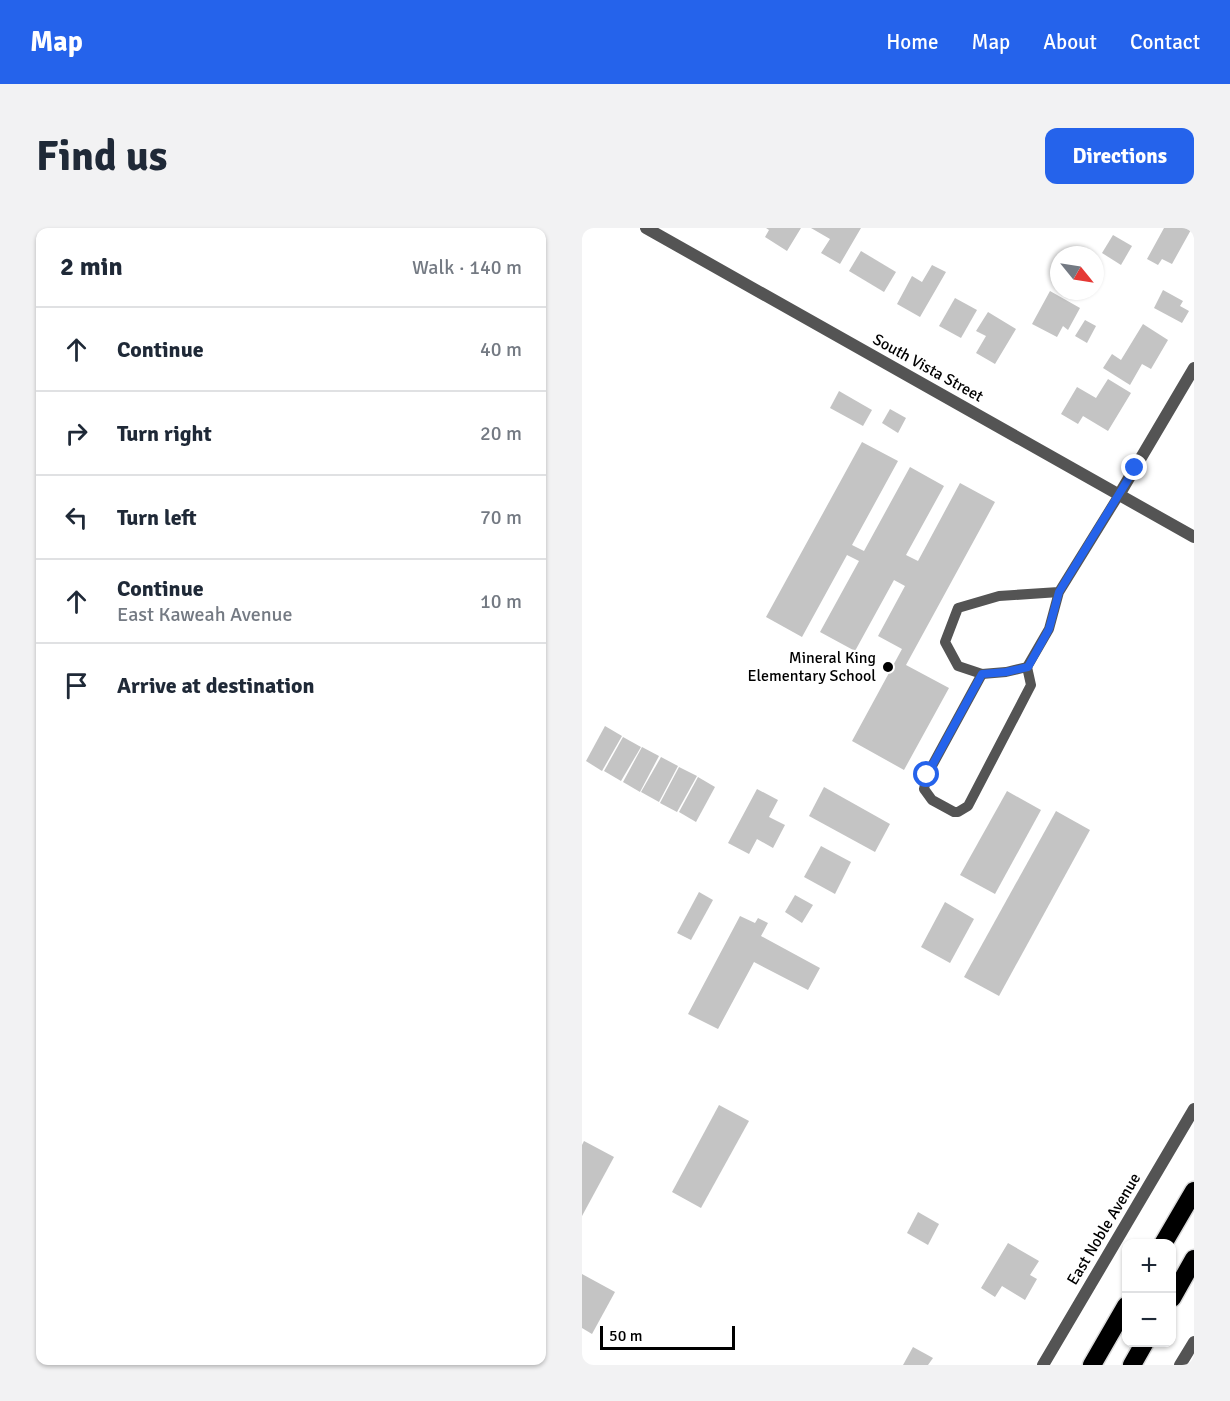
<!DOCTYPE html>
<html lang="en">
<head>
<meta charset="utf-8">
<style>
	:root { --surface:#fff; --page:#f2f2f3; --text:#1f2937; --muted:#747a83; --line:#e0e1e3; --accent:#2563eb }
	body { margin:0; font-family:Signika,sans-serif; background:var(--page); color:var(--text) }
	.controls { position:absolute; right:18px; bottom:18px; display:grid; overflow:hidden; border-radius:12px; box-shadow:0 2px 4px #0004 }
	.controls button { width:54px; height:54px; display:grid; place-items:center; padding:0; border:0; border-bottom:2px solid var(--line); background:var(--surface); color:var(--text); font:30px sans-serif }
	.compass { position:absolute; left:468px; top:18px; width:54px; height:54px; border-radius:50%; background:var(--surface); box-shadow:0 2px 4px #0004; rotate:120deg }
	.scale { position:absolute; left:18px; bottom:15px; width:135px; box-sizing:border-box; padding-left:6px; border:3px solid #000; border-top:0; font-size:16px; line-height:21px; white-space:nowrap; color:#000; -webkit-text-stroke:4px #fff; paint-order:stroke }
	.stop { position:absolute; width:18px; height:18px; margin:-14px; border:4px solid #2563eb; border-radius:50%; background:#fff }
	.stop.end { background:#2563eb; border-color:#fff; box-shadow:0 2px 6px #0008 }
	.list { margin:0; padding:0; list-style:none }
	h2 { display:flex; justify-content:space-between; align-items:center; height:78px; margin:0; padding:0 24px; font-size:26px }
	h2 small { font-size:20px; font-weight:400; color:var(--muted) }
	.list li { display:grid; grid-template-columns:39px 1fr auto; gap:18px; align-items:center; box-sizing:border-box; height:84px; padding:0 24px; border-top:2px solid var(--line) }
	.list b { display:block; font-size:22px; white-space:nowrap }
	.list p { margin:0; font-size:20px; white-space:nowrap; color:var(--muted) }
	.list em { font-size:20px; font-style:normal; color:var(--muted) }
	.icon { flex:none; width:33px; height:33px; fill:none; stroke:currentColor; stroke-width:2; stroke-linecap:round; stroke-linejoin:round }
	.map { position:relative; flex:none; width:612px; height:1137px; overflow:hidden; border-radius:12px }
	header { display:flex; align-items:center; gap:36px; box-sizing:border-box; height:84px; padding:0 30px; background:var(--accent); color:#fff }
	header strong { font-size:28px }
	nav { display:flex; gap:33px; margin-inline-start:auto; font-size:21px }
	.intro { display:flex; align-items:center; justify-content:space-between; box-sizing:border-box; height:144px; padding:0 36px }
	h1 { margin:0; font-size:42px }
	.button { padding:15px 27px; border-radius:12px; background:var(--accent); color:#fff; font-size:21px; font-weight:700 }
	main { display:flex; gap:36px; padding:0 36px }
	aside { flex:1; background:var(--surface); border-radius:12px; box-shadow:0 2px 4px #0004 }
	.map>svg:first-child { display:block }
	.building { fill:#c4c4c4 }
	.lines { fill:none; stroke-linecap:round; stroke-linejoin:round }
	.motorway-casing { stroke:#dbdbdb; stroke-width:21 }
	.service { stroke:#545454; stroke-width:10 }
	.minor { stroke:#545454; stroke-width:12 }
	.tertiary { stroke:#545454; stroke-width:12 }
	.motorway { stroke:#000; stroke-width:18 }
	.route { stroke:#2563eb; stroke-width:8 }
	.poi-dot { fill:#000; stroke:#fff; stroke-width:2 }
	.labels { text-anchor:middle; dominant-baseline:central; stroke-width:4.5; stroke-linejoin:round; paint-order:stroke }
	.street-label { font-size:16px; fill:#000; stroke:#fff }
	.poi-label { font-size:16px; fill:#000; stroke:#fff; text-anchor:end }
</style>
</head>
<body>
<header>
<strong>Map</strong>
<nav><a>Home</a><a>Map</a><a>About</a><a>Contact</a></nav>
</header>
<div class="intro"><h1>Find us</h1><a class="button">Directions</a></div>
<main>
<aside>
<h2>2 min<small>Walk · 140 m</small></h2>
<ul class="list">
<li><svg class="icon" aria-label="ahead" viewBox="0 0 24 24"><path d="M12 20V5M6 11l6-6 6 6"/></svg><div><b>Continue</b></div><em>40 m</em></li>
<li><svg class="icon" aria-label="right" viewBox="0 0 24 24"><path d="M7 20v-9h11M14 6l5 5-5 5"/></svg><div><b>Turn right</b></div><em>20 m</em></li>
<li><svg class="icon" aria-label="left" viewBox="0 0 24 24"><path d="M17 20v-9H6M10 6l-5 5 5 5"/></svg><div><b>Turn left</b></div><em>70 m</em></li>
<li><svg class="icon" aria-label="ahead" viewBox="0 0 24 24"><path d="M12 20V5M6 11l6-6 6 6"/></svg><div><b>Continue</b><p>East Kaweah Avenue</p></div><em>10 m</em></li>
<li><svg class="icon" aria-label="arrive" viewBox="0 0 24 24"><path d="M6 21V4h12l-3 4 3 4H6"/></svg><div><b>Arrive at destination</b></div></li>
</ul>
</aside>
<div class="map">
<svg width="612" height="1137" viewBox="0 0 612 1137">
	<rect width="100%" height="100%" fill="#fff"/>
	<!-- building -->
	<g class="building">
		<polygon points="184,0 219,0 205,23 183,9 187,2"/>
		<polygon points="229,0 279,0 258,36 239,25 248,11"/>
		<polygon points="582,0 610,0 590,36 580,31 576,37 565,31"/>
		<polygon points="531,7 550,18 539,37 520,25"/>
		<polygon points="279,23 314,44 302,64 267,43"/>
		<polygon points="350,37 364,44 338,89 315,76 330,48 340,54"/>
		<polygon points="581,62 601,73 598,78 607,83 600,95 572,80"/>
		<polygon points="468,63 498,80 486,102 481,98 475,109 450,96"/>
		<polygon points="373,70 395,82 379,110 357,98"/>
		<polygon points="406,84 434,101 413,136 394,125 404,108 394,103"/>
		<polygon points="503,92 514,98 505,115 493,108"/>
		<polygon points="561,96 586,112 569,141 560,136 548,157 521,140 530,126 539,132"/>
		<polygon points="526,151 549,165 526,203 501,188 496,196 479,186 495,159 514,170"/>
		<polygon points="257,163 290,182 281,198 248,180"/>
		<polygon points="308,181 324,190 316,205 300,195"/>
		<polygon points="280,214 316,233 270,317 282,323 328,239 362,258 324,327 336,333 378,255 413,274 324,437 367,460 322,542 270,513 320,421 296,408 323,358 312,352 273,423 238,404 277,333 265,327 220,409 184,389"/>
		<polygon points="23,498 40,508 20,543 4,533"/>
		<polygon points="41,509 59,519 39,553 22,543"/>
		<polygon points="60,519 77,528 58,564 41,554"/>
		<polygon points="79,529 96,538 77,574 59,564"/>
		<polygon points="97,539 115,548 95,584 78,575"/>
		<polygon points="116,549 133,559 114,594 97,584"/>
		<polygon points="242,559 308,596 293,624 227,588"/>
		<polygon points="175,561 196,572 187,589 203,597 191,620 175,611 167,626 146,615"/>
		<polygon points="425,563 459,582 413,666 378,647"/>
		<polygon points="474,583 508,602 417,768 382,749"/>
		<polygon points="239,618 269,634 253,666 222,649"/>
		<polygon points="117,664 131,672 109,712 95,705"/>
		<polygon points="213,667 231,677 220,695 203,684"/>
		<polygon points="363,674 392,691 368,735 339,719"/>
		<polygon points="158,688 173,695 176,690 186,695 179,708 238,740 226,762 172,734 136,801 106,786"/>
		<polygon points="137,877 167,893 119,980 90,964"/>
		<polygon points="2,913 32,929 0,988 0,917"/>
		<polygon points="336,984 357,996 346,1017 325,1005"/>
		<polygon points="426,1015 457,1033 448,1047 455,1051 443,1072 420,1058 413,1069 399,1060"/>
		<polygon points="0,1046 33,1064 10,1106 0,1100"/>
		<polygon points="331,1119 351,1130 346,1137 321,1137"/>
	</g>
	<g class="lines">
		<defs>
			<g id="motorway">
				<polyline points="581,1016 612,963"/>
				<polyline points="590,1070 612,1031"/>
				<polyline points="510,1137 544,1078"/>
				<polyline points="550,1137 563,1114"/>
			</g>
		</defs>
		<!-- motorway casing -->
		<use href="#motorway" class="motorway-casing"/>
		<!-- service -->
		<g class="service">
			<polyline points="477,364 417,368 376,380 363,414 376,438 400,446 424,444 445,439 467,401 477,364 537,267"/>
			<polyline points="400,446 345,547 342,561 350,572 372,584 376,584 386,578 449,457 445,439"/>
		</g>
		<!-- minor -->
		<g class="minor">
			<polyline points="64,0 612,309"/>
			<polyline points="537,267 612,140"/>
		</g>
		<!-- tertiary -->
		<g class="tertiary">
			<polyline points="461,1137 612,881"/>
			<polyline points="598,1137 612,1114"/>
		</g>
		<!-- motorway -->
		<use href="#motorway" class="motorway"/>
	</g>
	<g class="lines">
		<!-- route -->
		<polyline class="route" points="345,547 400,446 424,444 446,439 467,401 477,364 553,240"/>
	</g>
	<!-- markers -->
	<circle class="poi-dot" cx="306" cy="439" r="6"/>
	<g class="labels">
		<!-- street labels -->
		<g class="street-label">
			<text transform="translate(346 140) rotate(29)">South Vista Street</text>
			<text transform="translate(522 1001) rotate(-59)">East Noble Avenue</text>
		</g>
		<!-- poi labels -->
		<g class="poi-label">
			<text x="294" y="430">Mineral King<tspan x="294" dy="18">Elementary School</tspan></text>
		</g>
	</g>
</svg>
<div class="controls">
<button>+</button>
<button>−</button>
</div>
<svg class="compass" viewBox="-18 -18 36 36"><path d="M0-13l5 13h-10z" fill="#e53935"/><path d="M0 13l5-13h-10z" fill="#747a83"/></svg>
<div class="scale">50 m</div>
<div class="stop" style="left:345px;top:547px"></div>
<div class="stop end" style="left:553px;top:240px"></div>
</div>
</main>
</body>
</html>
